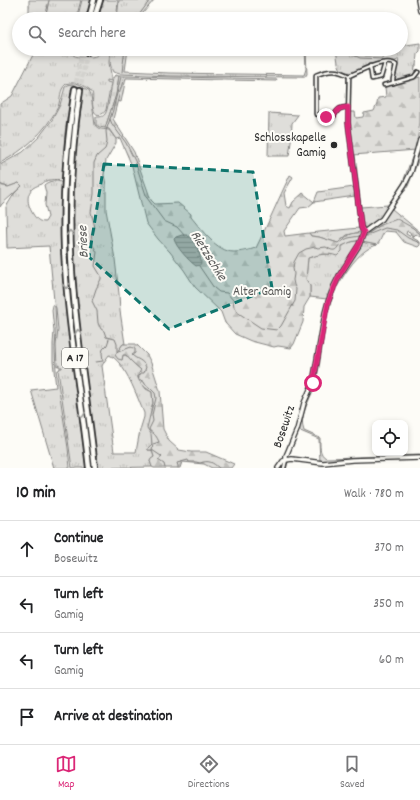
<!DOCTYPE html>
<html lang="en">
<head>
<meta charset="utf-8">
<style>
	:root { --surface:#fff; --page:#f6f6f6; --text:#202124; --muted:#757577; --line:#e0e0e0; --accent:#db2777 }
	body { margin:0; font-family:Dekko,sans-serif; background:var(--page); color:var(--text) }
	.controls { position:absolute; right:12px; bottom:12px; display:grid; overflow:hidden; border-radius:8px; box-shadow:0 2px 6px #0003 }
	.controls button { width:36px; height:36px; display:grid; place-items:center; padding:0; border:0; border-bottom:1px solid var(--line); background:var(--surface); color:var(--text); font:20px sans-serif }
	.stop { position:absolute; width:12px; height:12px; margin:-9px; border:3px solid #db2777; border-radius:50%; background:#fff }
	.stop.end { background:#db2777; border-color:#fff; box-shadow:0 1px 4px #0008 }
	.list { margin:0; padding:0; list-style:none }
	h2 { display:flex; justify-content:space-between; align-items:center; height:52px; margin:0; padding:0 16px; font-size:17px }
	h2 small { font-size:13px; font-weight:400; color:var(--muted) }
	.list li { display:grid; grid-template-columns:26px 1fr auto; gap:12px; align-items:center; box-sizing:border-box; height:56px; padding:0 16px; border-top:1px solid var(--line) }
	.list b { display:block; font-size:15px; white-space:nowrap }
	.list p { margin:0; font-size:13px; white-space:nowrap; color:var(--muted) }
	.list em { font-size:13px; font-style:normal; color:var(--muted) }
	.icon { flex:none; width:22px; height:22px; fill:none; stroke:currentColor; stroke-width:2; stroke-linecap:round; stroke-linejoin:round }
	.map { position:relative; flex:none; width:420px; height:468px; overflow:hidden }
	.search { position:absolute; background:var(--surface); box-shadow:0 2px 6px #0003; left:12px; right:12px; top:12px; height:44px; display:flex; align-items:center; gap:10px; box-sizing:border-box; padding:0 14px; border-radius:22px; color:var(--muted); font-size:15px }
	.sheet { height:276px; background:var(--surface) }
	nav { display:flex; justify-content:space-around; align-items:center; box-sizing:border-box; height:56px; border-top:1px solid var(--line); background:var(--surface); font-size:11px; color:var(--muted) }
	nav a { display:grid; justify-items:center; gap:2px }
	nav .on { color:var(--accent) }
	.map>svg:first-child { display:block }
	.grass { fill:url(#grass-tufts); stroke:#858482; fill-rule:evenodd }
	.forest { fill:url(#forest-firs); stroke:#858482 }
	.water { fill:url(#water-rules); stroke:#7e7d7b }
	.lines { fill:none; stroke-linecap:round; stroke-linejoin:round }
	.stream { stroke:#7e7d7b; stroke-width:1 }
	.highway-tunnel { stroke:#d3d2ce; stroke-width:4.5; stroke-dasharray:4.5 2; stroke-linecap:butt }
	.street-casing { stroke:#2b2b2b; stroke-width:5.5 }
	.secondary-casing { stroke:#2b2b2b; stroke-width:6 }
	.highway-casing { stroke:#2b2b2b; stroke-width:8 }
	.street { stroke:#fdfcf7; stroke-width:2.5 }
	.secondary { stroke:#fdfcf7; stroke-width:3.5 }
	.highway { stroke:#fdfcf7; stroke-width:4.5 }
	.oneway { stroke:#9e9e9b }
	.route { stroke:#db2777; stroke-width:5 }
	.marked { fill:#0f766e; fill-opacity:0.2; stroke:#0f766e; stroke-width:3; stroke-dasharray:8 5; stroke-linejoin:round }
	.poi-dot { fill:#2b2b2b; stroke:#fdfcf7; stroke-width:1.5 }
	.labels { text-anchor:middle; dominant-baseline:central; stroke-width:4; stroke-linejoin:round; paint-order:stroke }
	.shield { fill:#fdfcf7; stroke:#6a6a68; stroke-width:1 }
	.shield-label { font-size:12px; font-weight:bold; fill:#2b2b2b }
	.poi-label { font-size:13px; fill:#2b2b2b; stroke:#fdfcf7; text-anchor:end }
	.park-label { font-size:13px; fill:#585857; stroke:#fdfcf7 }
	.street-label { font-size:13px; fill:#2b2b2b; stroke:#fdfcf7 }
	.water-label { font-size:14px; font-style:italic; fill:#5b5b5a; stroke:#fdfcf7 }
</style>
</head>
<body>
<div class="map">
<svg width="420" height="468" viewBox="0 0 420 468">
	<defs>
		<pattern id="grass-tufts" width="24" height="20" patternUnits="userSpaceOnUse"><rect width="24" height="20" fill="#dfdeda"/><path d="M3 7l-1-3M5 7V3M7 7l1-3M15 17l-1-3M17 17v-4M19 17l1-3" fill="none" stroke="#c0bfbb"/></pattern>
		<pattern id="forest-firs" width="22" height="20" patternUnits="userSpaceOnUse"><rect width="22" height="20" fill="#dfdeda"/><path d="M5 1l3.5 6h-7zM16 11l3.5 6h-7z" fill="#c0bfbb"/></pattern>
		<pattern id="water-rules" width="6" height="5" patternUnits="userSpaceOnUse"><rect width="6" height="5" fill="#b5b4b1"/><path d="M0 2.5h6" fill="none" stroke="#939390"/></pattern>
	</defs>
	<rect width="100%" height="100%" fill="#fdfcf7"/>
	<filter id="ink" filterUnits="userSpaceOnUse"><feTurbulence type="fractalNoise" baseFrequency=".025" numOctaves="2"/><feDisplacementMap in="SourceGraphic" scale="8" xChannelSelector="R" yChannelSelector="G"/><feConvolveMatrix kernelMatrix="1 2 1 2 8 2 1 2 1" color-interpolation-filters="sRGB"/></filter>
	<g filter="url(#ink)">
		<!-- grass -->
		<g class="grass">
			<polygon points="49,0 81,0 76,19 45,19"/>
			<polygon points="82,0 91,0 86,19 77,19"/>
			<polygon points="103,0 118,0 117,13 116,16 108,19 98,19"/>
			<polygon points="119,0 154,0 143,13 140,19 117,19"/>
			<path d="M420 43V51L417 54 416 66H415L414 75 411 76V75L397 79V81L395 80 394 78 399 60H397L396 61C387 62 376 62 368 65 355 70 355 76 341 70L338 63 336 49H346L347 52 382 58 383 52 391 49H401V48L406 45Z"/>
			<path d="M36 49H70C70 51 71 53 73 55 76 57 80 57 83 57 91 57 99 58 102 49H110L109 63 111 74V81L107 80V82L111 83 106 110C103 115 97 117 94 111 89 98 100 92 81 85 76 83 72 82 66 84 59 90 61 99 58 107 45 132 25 150 0 163V104L12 96Z"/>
			<path d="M111 49H128L125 71 169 73 304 75 306 69 305 49H306L307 74 305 77 172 76 120 74 113 72C109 64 110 57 111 49Z"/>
			<path d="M115 75 119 76 116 95 105 128 99 127 96 125V117C100 117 103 117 105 114 108 111 112 83 113 78Z"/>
			<polygon points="124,76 277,79 276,81 126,78 121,102 117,101"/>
			<path d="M72 84 89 90 91 95 95 125C98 130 104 129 109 130L116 139V143L106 160 104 175 106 185V210L115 259 119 294 120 311 125 344H123L115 355 122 360 123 355H126L131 361 141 370 138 377 146 389 152 392 153 403 151 409 152 444 148 448V450H152L154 457 150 461 152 467 98 468C88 384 73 300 73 215 72 188 74 161 77 134 79 120 82 105 83 92L80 89 77 90 73 88 71 89V91L65 133 62 179C58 180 55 179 50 180 47 180 44 182 42 184 39 185 36 186 33 188 25 195 28 206 33 214 36 219 39 222 45 222L48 217 45 205 46 193 44 185C48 181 57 179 62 183 61 208 60 234 62 259 66 329 78 398 86 468H72L58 370H59L60 368H62V367H59V365L57 366 56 345 58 330 56 308 55 306 56 330 55 350 56 370 68 448 70 468H54L31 390 56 387 53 362V344L54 331 52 310 54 301 49 246 7 248 6 207 14 194 22 186 19 183 8 187 1 185 0 183V165L23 152 39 137 52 120 60 105 65 87 68 85ZM109 355C125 361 137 397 144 413V417L140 430 136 452H114L102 366 104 362Z"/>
			<polygon points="269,113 298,115 292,123 291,142 289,156 268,156"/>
			<polygon points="420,147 420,156 408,186 392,209 420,232 420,234 413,228 390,221 381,225 369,233 365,233 389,211 412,173"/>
			<polygon points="415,149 416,150 410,172 404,184 381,218 366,229 364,229 362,226 353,155 355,154 361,207 388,205 403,182"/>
			<polygon points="354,187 355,196 314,202 318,192"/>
			<polygon points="359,228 360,232 347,235 338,243 319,237 311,236 309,233"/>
			<polygon points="356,241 359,241 327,299 310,297 310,286 306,279 308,258 321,254 331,254 347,243"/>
			<path d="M362 242 377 245C373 246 369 248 365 251 353 260 344 275 337 287L336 286 340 277Z"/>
			<path d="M335 288 336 289C320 321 325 360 312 393 307 405 299 418 304 431L320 438C320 446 319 454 326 458L420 455V456L320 462 319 439 298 430 305 403 310 392 327 310Z"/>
		</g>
		<!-- forest -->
		<g class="forest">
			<polygon points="29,0 49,0 45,19 29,19"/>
			<polygon points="346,49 391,49 383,52 382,59 360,58 347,52"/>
			<path d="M119 76H124L113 119 134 152 151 200 155 204 178 203 191 214V217C201 229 217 252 234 252 241 252 249 250 256 248 268 224 278 200 290 175L293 177 284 193 286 206 290 208 293 202 303 193 314 202 308 207 300 208 284 231 285 236 309 233 311 236 319 237 338 243C346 236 352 232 362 233L359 241C353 240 347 244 342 246V251L337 256C327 252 318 255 308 258L306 279 310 286V297L304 307 303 322 294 344 291 348 278 346 274 347 251 341 235 334 225 323 221 312 195 287 184 270 170 252 158 239 146 223 132 166 120 138 116 139 109 129 105 128 116 95Z"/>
			<polygon points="420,77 420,122 416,150 353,155 349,112 355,112 356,118 363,117 364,113 374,111 377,104 378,98 386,97 385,87"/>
			<polygon points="0,183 1,185 8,187 19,183 22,186 2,204 0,207"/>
			<path d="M397 219 413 228 420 234V237L416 234 414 236 411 235 410 232 407 231 406 234 420 242V245L418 247 404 242 396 232 385 231C381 236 381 241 377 245L362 242 365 233H369L381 225Z"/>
			<path d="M123 344H136L147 355 151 363 160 391 163 429 169 441 179 450 191 452H206L234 464 231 468H212L204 464 182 462 180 468H154L152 467 150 461 151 459 154 457 152 450H148V448L152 444 151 434 147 428 153 403 152 392C148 390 137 382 138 376 138 374 140 372 141 370L131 361 126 355H123L122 360 118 359 115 355Z"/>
		</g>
		<!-- water -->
		<path class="water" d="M182 235H187C188 236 190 237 192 239 195 242 202 258 201 263 200 266 199 265 196 266 189 261 176 247 174 239L176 237Z"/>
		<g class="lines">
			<!-- stream -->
			<g class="stream">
				<polyline points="136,19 150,0"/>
				<polyline points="122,72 125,49"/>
				<path d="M121 77 113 110 106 131 107 141 106 146 105 149 97 156 94 163V194L91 212 95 228 92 234 91 239 92 244 97 252 95 266 101 276V279L96 289 92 301 97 311 98 323 101 329 104 331 106 337 115 339 117 344V352H118L131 347 135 349V353L132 355C137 360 142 359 146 367L144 373H141L138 378 139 379 144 382 145 384 150 388 155 393 156 398 152 415 153 421 149 429 150 431C155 434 157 437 159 442L153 444 152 450 161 456 162 457 158 460 164 464 165 468"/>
				<polyline points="110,119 112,124 126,143 135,161 147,198 164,221 177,227 185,236"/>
				<polyline points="365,236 385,228 397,230 408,238 420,243"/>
				<path d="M199 266 214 288 219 292 227 293 233 300 234 307 237 312 261 328 277 330 281 326 295 301 296 289 294 285 293 280 294 274 293 268 294 262 299 253 306 249 315 247 318 248 326 247C338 255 336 246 344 240 349 237 355 237 360 236"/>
				<polyline points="96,362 103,361 102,353 103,349 107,345 109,339"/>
				<path d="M178 468V466L177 463 188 460 189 462H196L200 463C209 460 212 462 219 468"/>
			</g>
			<!-- highway-tunnel -->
			<g class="highway-tunnel">
				<polyline points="75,89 82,51"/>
				<polyline points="80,90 87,52"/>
			</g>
			<defs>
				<g id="street">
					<polyline points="370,66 372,79 381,77 385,63"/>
					<polyline points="384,85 393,83"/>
					<path d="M348 107C339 108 338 109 334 116H323L316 114V75C329 70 337 69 349 76"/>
					<path d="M364 232 361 227 348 122 349 76C360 71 386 57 396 65L393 79V83L414 77 418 72"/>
					<polyline points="284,468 286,460"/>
				</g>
				<g id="secondary">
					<polyline points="418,0 420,11"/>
					<polyline points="286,460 286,456 297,430 304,403 313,383 325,313 328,302 334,286 339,276 359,245 364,232 382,219 405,184 411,172 420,139"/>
					<polyline points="278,468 283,461 286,460 292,459 323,463 352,460 420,458"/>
				</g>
				<g id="highway">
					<polyline points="89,19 94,0"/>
					<polyline points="94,19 100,0"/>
					<polyline points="82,51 82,49"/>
					<polyline points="87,52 87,49"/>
					<path d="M75 89C67 141 62 194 64 247 67 321 81 394 89 468"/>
					<path d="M80 90C71 150 68 211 72 272 76 338 88 403 95 468"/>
				</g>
			</defs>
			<!-- street casing -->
			<use href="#street" class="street-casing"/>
			<!-- secondary casing -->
			<use href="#secondary" class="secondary-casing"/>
			<!-- highway casing -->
			<use href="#highway" class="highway-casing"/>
			<!-- street -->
			<use href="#street" class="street"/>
			<!-- secondary -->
			<use href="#secondary" class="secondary"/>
			<!-- highway -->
			<use href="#highway" class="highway"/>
		</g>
		<!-- one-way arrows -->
		<defs><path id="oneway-chevron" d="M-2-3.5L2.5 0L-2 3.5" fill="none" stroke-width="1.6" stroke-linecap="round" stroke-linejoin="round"/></defs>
		<g class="oneway">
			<use href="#oneway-chevron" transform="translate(70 233) rotate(-92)"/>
			<use href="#oneway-chevron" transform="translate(66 286) rotate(85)"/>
			<use href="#oneway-chevron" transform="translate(78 332) rotate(-97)"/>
			<use href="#oneway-chevron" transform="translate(82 415) rotate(82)"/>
		</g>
	</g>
	<g class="lines" filter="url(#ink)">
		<!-- route -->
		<path class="route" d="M313 383 328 302 339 276 359 244 364 232 362 230 361 227 348 122V107C339 108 338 109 334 116L326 117"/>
	</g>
	<!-- marked area -->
	<path class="marked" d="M104 164 253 172 272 288 169 329 89 257Z"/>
	<!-- markers -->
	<circle class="poi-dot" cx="334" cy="145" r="4"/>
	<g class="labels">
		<!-- shield labels -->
		<rect class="shield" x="62" y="348" width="26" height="20" rx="3"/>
		<g class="shield-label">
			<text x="75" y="358">A 17</text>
		</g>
		<!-- poi labels -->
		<g class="poi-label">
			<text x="326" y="138">Schlosskapelle<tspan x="326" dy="15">Gamig</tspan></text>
		</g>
		<!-- park labels -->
		<g class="park-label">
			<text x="262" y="292">Alter Gamig</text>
		</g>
		<!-- street labels -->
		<g class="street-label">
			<text transform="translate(285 427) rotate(-71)">Bosewitz</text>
		</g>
		<!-- water labels -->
		<g class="water-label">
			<text transform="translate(84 242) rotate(-93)">Briese</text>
			<text transform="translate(208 256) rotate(58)">Rietzschke</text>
		</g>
	</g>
</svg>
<div class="controls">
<button><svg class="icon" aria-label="locate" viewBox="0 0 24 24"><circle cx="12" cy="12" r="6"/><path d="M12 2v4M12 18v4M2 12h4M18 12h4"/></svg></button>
</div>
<div class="stop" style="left:313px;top:383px"></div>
<div class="stop end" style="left:326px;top:117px"></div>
<div class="search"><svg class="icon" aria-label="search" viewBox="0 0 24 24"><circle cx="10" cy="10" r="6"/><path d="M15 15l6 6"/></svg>Search here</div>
</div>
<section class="sheet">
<h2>10 min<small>Walk · 780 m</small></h2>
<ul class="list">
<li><svg class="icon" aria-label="ahead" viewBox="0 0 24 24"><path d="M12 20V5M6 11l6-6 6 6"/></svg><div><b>Continue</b><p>Bosewitz</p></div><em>370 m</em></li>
<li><svg class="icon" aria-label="left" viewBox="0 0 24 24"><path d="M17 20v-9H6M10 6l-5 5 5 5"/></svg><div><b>Turn left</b><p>Gamig</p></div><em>350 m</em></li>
<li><svg class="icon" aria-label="left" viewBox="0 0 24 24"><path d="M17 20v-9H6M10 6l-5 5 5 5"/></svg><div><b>Turn left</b><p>Gamig</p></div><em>60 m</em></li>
<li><svg class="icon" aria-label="arrive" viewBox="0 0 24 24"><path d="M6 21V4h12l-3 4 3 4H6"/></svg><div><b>Arrive at destination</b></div></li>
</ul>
</section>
<nav>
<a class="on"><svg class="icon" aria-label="map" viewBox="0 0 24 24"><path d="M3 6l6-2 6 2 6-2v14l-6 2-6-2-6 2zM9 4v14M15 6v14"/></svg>Map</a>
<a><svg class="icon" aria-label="directions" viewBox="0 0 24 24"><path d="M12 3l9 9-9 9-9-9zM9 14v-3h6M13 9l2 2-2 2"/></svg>Directions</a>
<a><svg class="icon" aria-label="saved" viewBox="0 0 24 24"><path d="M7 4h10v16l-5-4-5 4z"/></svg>Saved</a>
</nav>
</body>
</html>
